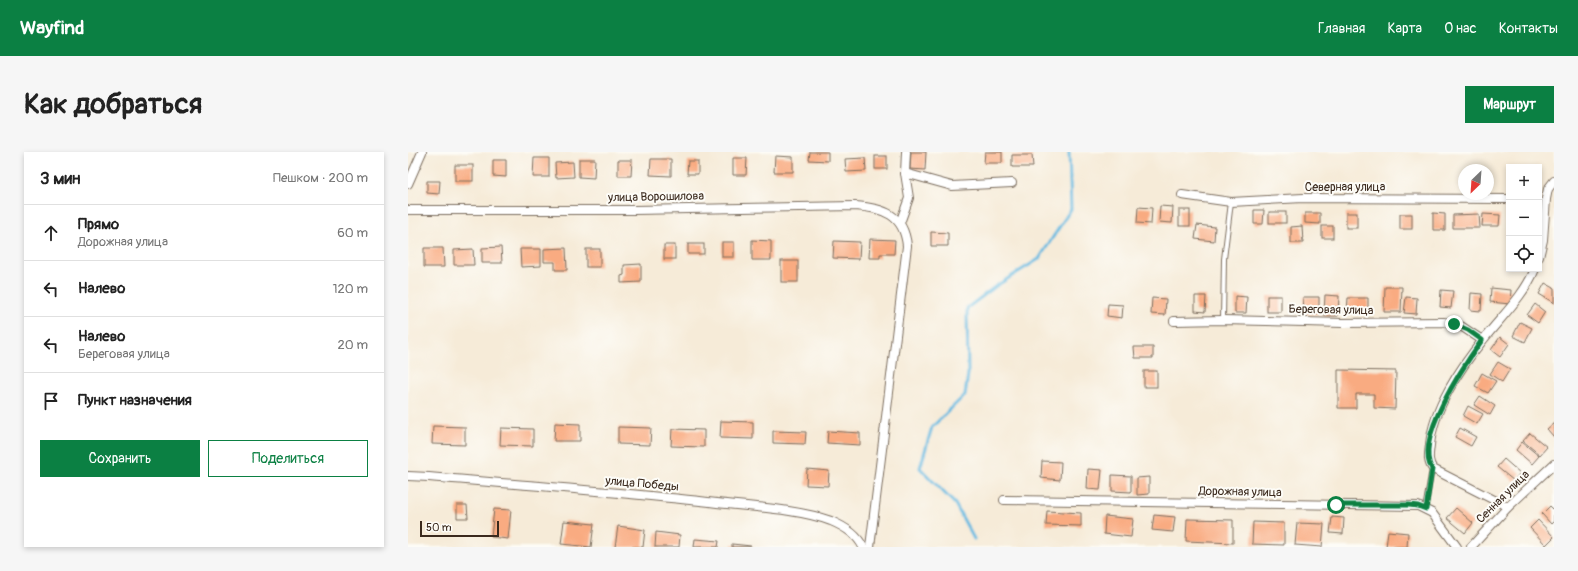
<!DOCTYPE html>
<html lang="ru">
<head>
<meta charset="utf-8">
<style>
	:root { --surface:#fff; --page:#f6f6f6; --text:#222; --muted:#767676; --line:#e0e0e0; --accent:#0b8043 }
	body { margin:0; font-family:Pangolin,sans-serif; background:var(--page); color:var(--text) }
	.controls { position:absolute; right:12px; top:12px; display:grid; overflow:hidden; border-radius:0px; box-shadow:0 2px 6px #0003 }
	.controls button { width:36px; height:36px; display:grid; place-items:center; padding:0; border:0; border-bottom:1px solid var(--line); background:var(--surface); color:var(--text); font:20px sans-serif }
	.compass { position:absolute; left:1050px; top:12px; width:36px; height:36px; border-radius:50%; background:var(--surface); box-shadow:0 2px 6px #0003; rotate:205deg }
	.scale { position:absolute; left:12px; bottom:10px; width:79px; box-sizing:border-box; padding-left:4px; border:2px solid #3b2a1e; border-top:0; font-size:11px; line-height:14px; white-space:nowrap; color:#3b2a1e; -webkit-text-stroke:3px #fdfcf7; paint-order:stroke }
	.stop { position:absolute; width:12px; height:12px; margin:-9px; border:3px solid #0b8043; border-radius:50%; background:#fff }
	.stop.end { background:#0b8043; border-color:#fff; box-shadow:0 1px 4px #0008 }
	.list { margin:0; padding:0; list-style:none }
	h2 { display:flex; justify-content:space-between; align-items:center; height:52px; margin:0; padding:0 16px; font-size:17px }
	h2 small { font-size:13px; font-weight:400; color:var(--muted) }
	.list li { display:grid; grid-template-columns:26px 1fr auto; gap:12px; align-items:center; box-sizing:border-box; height:56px; padding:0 16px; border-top:1px solid var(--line) }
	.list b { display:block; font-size:15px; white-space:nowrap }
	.list p { margin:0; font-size:13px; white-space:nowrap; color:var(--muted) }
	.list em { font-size:13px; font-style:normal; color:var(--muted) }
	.actions { display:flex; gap:8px; padding:12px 16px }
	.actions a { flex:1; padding:9px 0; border:1px solid var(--accent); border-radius:0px; text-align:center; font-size:14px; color:var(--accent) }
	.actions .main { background:var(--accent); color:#fff }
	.icon { flex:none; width:22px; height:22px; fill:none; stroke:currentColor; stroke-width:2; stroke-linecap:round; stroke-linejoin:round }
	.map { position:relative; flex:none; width:1146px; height:395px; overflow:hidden; border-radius:0px }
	header { display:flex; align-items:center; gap:24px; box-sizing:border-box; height:56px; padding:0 20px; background:var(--accent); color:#fff }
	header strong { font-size:19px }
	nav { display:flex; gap:22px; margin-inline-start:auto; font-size:14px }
	.intro { display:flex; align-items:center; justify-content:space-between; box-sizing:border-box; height:96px; padding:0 24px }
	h1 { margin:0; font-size:28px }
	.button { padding:10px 18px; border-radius:0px; background:var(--accent); color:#fff; font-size:14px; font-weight:700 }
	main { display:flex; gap:24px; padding:0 24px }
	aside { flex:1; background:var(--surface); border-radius:0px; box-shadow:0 2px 6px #0003 }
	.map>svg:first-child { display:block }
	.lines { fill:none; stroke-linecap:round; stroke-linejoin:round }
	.stream { stroke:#65bae1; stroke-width:3 }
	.building { fill:#f9ab81 }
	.lane-casing { stroke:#7c6e5f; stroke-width:6 }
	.street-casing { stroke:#7c6e5f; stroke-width:10 }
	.lane { stroke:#fff; stroke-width:4 }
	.street { stroke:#fff; stroke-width:8 }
	.route { stroke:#0b8043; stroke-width:5 }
	.labels { text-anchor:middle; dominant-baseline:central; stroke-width:4; stroke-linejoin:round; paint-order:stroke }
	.street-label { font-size:12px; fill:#3b2a1e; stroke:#fdfcf7 }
</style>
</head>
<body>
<header>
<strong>Wayfind</strong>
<nav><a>Главная</a><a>Карта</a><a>О нас</a><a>Контакты</a></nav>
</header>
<div class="intro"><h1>Как добраться</h1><a class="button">Маршрут</a></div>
<main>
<aside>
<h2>3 мин<small>Пешком · 200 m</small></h2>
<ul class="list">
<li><svg class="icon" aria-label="ahead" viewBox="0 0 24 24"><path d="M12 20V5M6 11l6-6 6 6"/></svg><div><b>Прямо</b><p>Дорожная улица</p></div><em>60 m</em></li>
<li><svg class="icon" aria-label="left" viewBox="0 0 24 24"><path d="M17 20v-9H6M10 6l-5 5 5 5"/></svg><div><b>Налево</b></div><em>120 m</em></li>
<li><svg class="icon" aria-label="left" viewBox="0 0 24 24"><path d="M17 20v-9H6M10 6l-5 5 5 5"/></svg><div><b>Налево</b><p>Береговая улица</p></div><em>20 m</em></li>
<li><svg class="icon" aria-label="arrive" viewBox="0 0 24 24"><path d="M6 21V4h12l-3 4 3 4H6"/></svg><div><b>Пункт назначения</b></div></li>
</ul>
<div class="actions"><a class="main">Сохранить</a><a>Поделиться</a></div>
</aside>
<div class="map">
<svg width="1146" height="395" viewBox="0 0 1146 395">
	<rect width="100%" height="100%" fill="#fdfcf7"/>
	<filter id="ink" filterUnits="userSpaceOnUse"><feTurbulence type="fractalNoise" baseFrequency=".025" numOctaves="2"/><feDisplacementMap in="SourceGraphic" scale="8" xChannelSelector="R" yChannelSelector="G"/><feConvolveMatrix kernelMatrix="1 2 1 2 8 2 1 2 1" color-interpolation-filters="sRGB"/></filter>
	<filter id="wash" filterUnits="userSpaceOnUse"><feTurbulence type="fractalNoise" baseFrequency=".012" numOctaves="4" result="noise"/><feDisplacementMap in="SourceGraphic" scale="16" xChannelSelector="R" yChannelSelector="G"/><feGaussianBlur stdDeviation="0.9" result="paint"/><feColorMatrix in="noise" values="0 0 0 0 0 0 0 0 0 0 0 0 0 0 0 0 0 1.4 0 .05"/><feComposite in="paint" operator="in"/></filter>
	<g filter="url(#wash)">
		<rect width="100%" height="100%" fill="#f6ebd8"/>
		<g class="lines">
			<!-- stream -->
			<polyline class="stream" points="566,387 547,352 512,316 524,275 557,243 560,222 559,156 588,134 631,107 663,57 661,0"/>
		</g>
		<g id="blocks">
			<!-- building -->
			<g class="building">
				<polygon points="402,0 420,0 420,9 401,8"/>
				<polygon points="503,0 518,0 517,18 502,17"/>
				<polygon points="577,0 594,0 594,11 576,11"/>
				<polygon points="604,3 624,3 625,15 604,15"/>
				<polygon points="367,4 385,5 385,20 366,20"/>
				<rect x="467" y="4" width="12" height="13"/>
				<polygon points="126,6 141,6 141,25 125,25"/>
				<polygon points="325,6 339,6 338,23 325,23"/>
				<polygon points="457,6 458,19 438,20 437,7"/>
				<polygon points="171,7 187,7 186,26 171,25"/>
				<polygon points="243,7 263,7 263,24 242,23"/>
				<polygon points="85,8 98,8 98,25 85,24"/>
				<polygon points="210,8 224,8 223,24 210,24"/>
				<polygon points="280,9 290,9 290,22 279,22"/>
				<polygon points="165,10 166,25 148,26 147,11"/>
				<rect x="47" y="13" width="18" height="16"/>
				<polygon points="19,29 32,29 31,42 19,41"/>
				<polygon points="752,54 765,55 764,71 751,70"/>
				<polygon points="730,55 744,56 743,72 729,71"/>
				<rect x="771" y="58" width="11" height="16"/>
				<polygon points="846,58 856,58 855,72 846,72"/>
				<rect x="861" y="60" width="17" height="11"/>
				<polygon points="897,61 912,61 912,72 897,71"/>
				<rect x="938" y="61" width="11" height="15"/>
				<polygon points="1025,61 1037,62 1037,78 1025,78"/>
				<rect x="992" y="62" width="12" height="15"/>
				<polygon points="1071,62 1072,76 1045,76 1045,63"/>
				<polygon points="1075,62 1092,63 1091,74 1074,74"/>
				<polygon points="789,73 807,75 806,89 787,87"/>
				<polygon points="894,74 895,91 883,91 883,75"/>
				<rect x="914" y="74" width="11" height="12"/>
				<polygon points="523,80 540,81 540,94 523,94"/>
				<polygon points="462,87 487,88 486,102 472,102 472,106 461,106"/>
				<polygon points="344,88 363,89 363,108 344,108"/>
				<polygon points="426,89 452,90 451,107 425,106"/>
				<rect x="314" y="90" width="12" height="15"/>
				<rect x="280" y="92" width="16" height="10"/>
				<rect x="256" y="93" width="11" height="14"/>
				<polygon points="93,95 94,111 74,111 74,96"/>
				<polygon points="16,96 35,96 36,115 16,115"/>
				<polygon points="158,96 159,118 147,118 147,110 136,110 136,97"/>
				<polygon points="65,97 66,113 46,113 46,98"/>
				<polygon points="112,97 133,97 133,114 113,115"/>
				<rect x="178" y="97" width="14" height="18"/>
				<rect x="373" y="109" width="17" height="21"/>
				<polygon points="233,112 233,130 213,131 213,124 216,123 216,113"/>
				<polygon points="1137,131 1146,136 1146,151 1131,142"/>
				<polygon points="977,135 994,135 993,160 976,160"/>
				<polygon points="1083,136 1103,138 1102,152 1082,150"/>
				<polygon points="1033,138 1045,139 1043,156 1032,155"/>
				<polygon points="1063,141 1074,142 1073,159 1062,158"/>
				<polygon points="917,143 931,144 930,164 916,164"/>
				<polygon points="787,144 798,144 797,160 787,159"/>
				<polygon points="827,144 839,145 838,161 827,161"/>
				<rect x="859" y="144" width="14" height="16"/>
				<polygon points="895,145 911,145 911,162 896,162"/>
				<polygon points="998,145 1009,146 1008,162 996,161"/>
				<polygon points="744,146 758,147 757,163 743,162"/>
				<polygon points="940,146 960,146 960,161 939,161"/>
				<polygon points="700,152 715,153 714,166 699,164"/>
				<polygon points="1127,152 1137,160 1130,171 1119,163"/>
				<polygon points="1112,170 1124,176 1117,190 1105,184"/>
				<polygon points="1092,185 1101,192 1092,205 1083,198"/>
				<polygon points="726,195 745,195 745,206 727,206"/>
				<polygon points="1090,210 1102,217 1094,230 1082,222"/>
				<polygon points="930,218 988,219 987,257 966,256 966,242 948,242 948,256 930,256"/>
				<rect x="736" y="219" width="13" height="16"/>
				<polygon points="1074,221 1088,229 1080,241 1067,234"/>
				<polygon points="1072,244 1087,254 1082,263 1066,253"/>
				<polygon points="1060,254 1075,262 1069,272 1055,264"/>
				<polygon points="313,269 345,270 345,287 312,286"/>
				<polygon points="147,271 172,272 172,289 146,289"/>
				<polygon points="1146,271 1146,285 1139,277"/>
				<polygon points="25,274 57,275 57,293 24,292"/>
				<polygon points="210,275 243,276 242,293 210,292"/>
				<polygon points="93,276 125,277 125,294 92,293"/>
				<polygon points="1052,276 1068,285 1063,294 1047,285"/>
				<polygon points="264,277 296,278 296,295 263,294"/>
				<polygon points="365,279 398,280 397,292 365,291"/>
				<polygon points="420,279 452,281 452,293 419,291"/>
				<polygon points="1122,281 1139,295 1132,303 1115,289"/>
				<polygon points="1114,290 1131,304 1124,312 1108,298"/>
				<polygon points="1096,307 1112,321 1106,329 1089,315"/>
				<polygon points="634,309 653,310 652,328 633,326"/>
				<polygon points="399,317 421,319 420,334 398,333"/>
				<polygon points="680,317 694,318 692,338 679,337"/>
				<polygon points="704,323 723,324 723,340 704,339"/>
				<polygon points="741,325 741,342 729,343 729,326"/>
				<polygon points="49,353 59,353 60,366 49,366"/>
				<polygon points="1142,354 1146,358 1146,369 1143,372 1134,362"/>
				<polygon points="1048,356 1065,371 1057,381 1039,366"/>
				<polygon points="86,357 103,358 100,387 83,385"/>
				<polygon points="639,359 673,361 673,374 638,373"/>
				<polygon points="746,363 767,365 765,380 744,378"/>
				<polygon points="697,364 725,367 723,385 696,382"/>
				<polygon points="924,365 936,366 935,382 922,381"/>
				<polygon points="779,367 825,368 825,391 778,389"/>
				<polygon points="1130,368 1146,385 1138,393 1122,376"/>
				<polygon points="156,369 186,372 183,395 153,392"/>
				<polygon points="845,370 876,371 876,393 844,392"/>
				<polygon points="889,371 916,372 914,395 887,393"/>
				<polygon points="210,374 237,378 235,395 207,395"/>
				<polygon points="980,379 1000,381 999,395 978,395"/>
				<polygon points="248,380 272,383 271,395 247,395"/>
				<polygon points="287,387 311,389 310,395 286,395"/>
				<polygon points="324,392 343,394 343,395 324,395"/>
			</g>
		</g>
	</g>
	<g filter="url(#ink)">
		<use href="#blocks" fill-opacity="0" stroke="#7c6e5f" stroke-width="1"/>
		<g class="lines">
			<defs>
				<g id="lane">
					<polyline points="815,168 816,107 823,50"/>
					<polyline points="1017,357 1024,317"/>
				</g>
				<g id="street">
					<polyline points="497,21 544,34 604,31"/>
					<polyline points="0,32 14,0"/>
					<polyline points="774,43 823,50 895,46 1101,47"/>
					<path d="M0 58H227L447 54C475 56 496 62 499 94L462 395"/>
					<polyline points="492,71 501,46 497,21 498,0"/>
					<polyline points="1131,105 1135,88 1138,47 1140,37 1146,29"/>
					<polyline points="766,169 815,168 935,171 1036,170 1053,174 1074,188"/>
					<path d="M0 324 21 325C117 333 213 340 309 351 343 355 391 357 423 369 435 374 449 382 455 395"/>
					<polyline points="596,348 1010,354 1024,361 1049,395"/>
					<path d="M1100 355 1025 317C1019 309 1021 302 1022 293 1025 257 1052 216 1075 188 1093 165 1116 144 1127 117"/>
					<polyline points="1063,395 1100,355 1146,312"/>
				</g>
			</defs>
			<!-- lane casing -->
			<use href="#lane" class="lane-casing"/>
			<!-- street casing -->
			<use href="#street" class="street-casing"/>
			<!-- lane -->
			<use href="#lane" class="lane"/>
			<!-- street -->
			<use href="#street" class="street"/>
		</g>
	</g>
	<g class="lines" filter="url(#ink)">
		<!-- route -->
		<path class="route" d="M928 353H1001L1010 354 1018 357 1024 317C1005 288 1057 212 1074 188L1060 178 1046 172"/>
	</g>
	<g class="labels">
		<!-- street labels -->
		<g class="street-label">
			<text x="937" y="35">Северная улица</text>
			<text transform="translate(248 45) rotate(-1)">улица Ворошилова</text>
			<text transform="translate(923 158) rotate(1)">Береговая улица</text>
			<text transform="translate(234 332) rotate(5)">улица Победы</text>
			<text transform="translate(832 340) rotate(1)">Дорожная улица</text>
			<text transform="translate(1095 345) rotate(-45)">Сенная улица</text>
		</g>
	</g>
</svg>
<div class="controls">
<button>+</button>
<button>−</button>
<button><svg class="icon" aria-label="locate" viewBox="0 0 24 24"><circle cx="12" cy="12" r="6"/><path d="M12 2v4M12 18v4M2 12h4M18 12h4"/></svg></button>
</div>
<svg class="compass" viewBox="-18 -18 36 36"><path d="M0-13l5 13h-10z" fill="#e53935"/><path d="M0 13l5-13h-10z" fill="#767676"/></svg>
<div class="scale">50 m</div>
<div class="stop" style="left:928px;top:353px"></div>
<div class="stop end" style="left:1046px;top:172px"></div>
</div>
</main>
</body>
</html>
